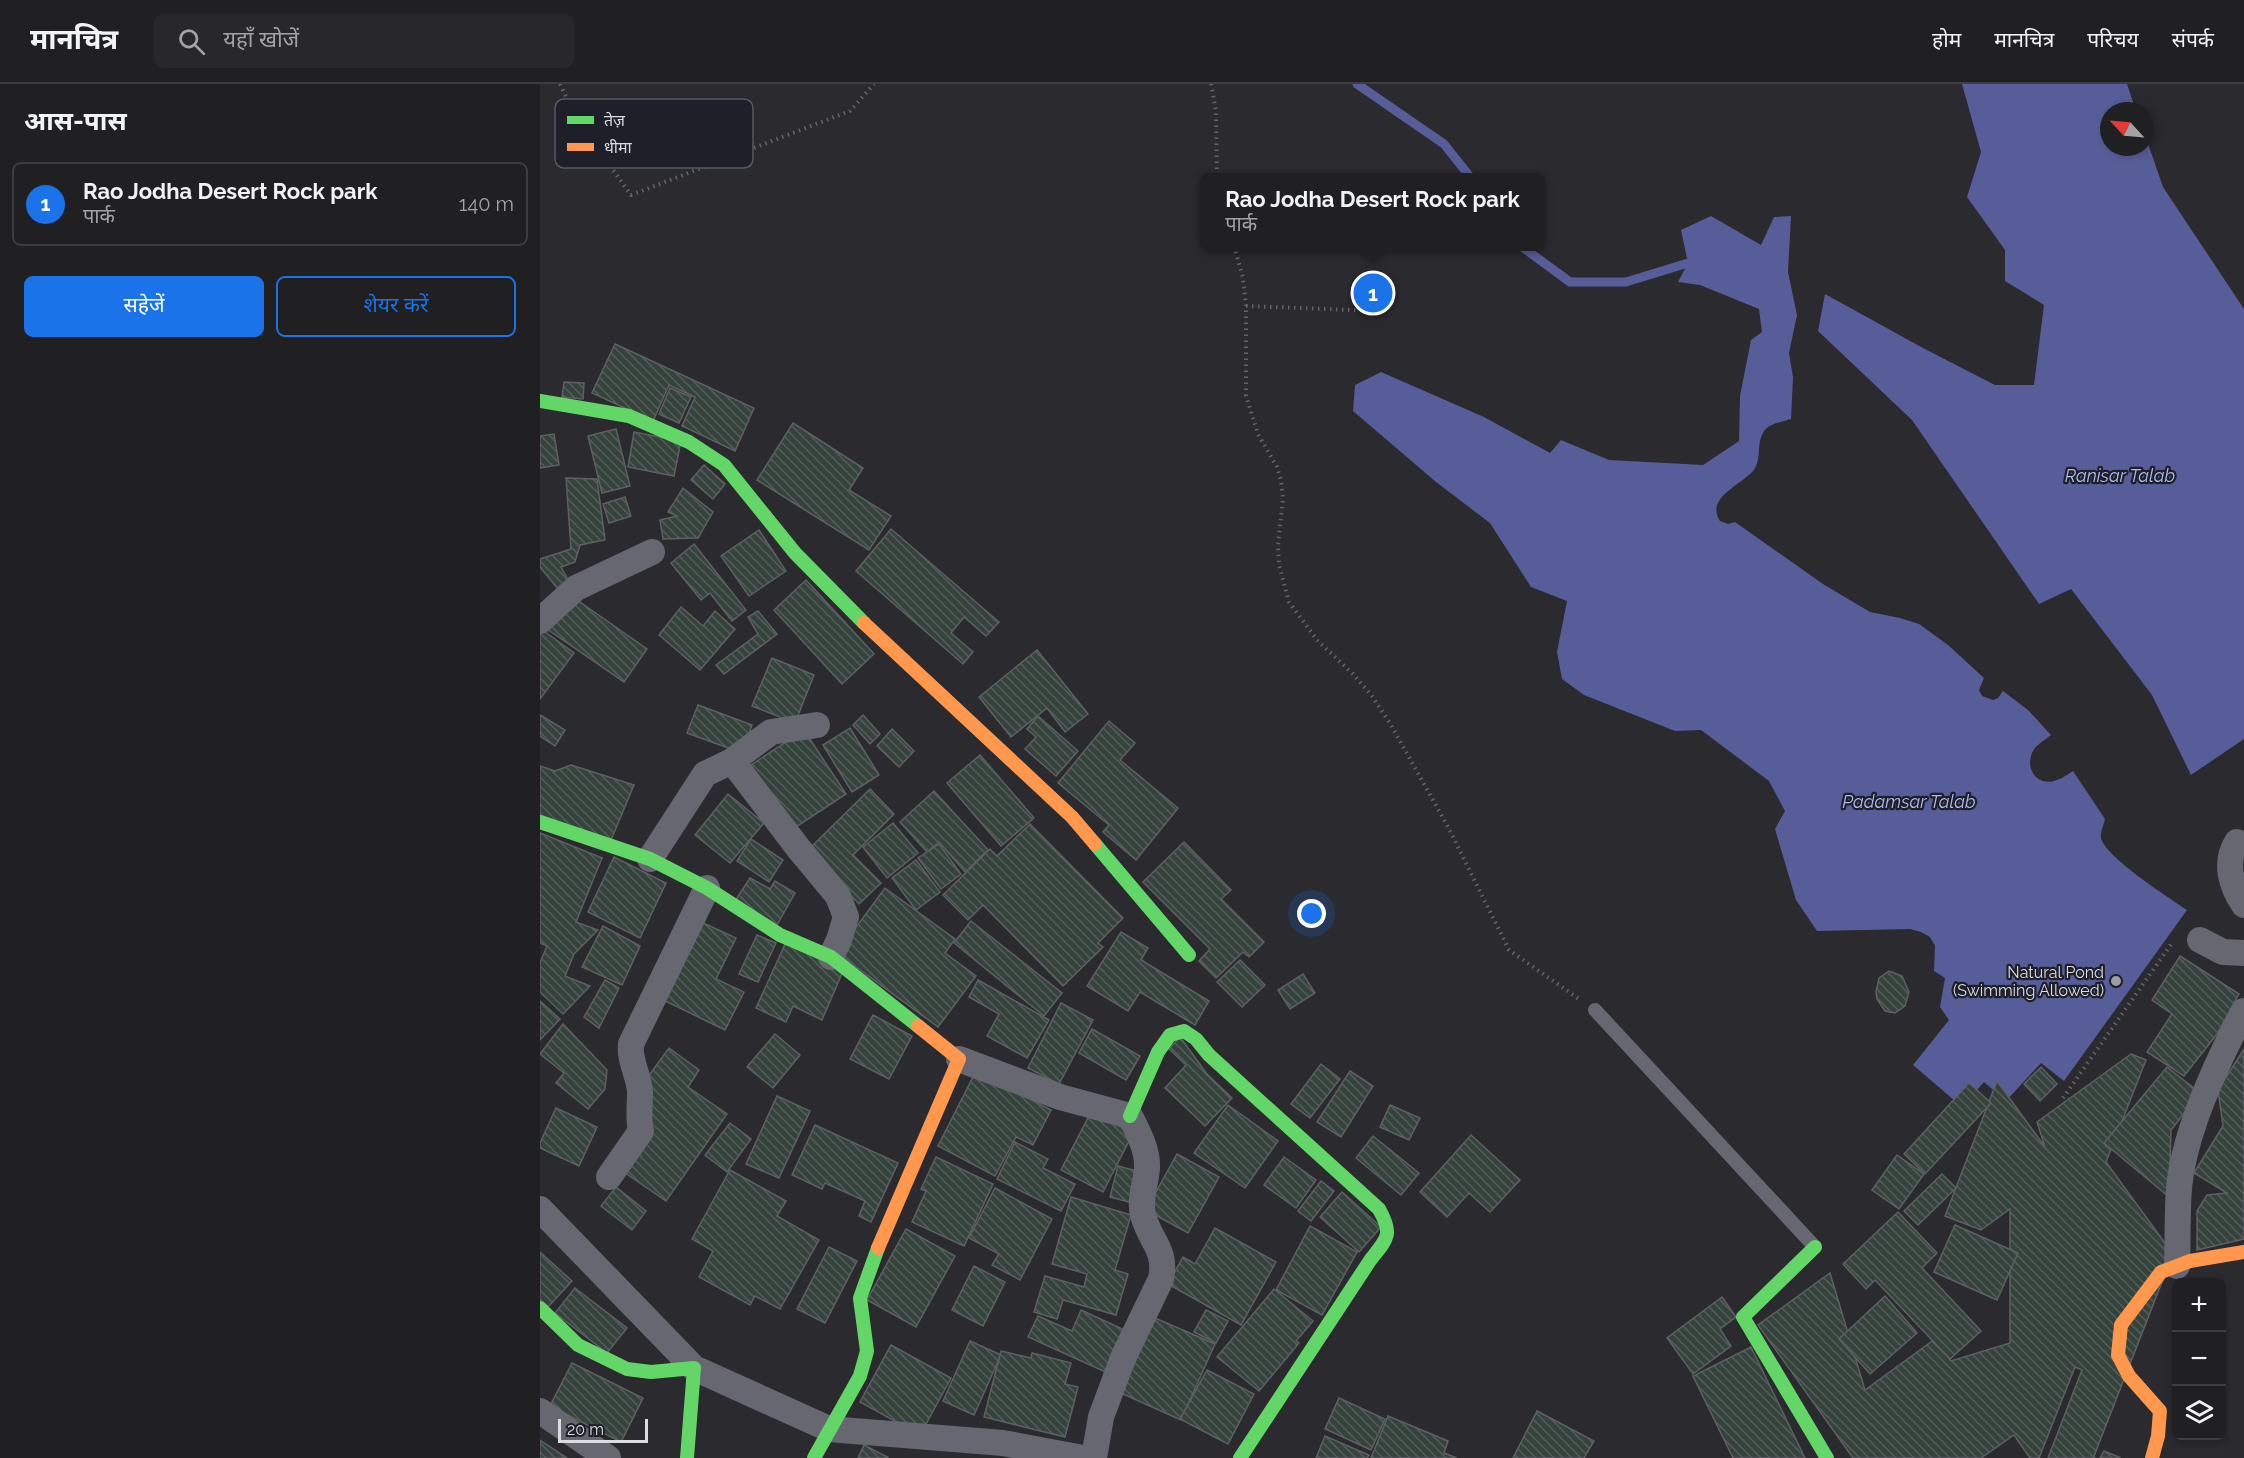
<!DOCTYPE html>
<html lang="hi">
<head>
<meta charset="utf-8">
<style>
	:root { --surface:#202023; --page:#28282b; --text:#f1f3f6; --muted:#a2a3a6; --line:#3d3e41; --accent:#1a73e8 }
	body { margin:0; font-family:Raleway,"Noto Sans Devanagari",sans-serif; background:var(--page); color:var(--text) }
	.controls { position:absolute; right:18px; bottom:18px; display:grid; overflow:hidden; border-radius:9px; box-shadow:0 3px 9px #0003 }
	.controls button { width:54px; height:54px; display:grid; place-items:center; padding:0; border:0; border-bottom:2px solid var(--line); background:var(--surface); color:var(--text); font:30px sans-serif }
	.compass { position:absolute; left:1560px; top:18px; width:54px; height:54px; border-radius:50%; background:var(--surface); box-shadow:0 3px 9px #0003; rotate:296deg }
	.scale { position:absolute; left:18px; bottom:15px; width:90px; box-sizing:border-box; padding-left:6px; border:3px solid #dbdce2; border-top:0; font-size:16px; line-height:21px; white-space:nowrap; color:#dbdce2; -webkit-text-stroke:4px #1e1f28; paint-order:stroke }
	.you { position:absolute; left:772px; top:830px; width:21px; height:21px; margin:-15px; border:4px solid #fff; border-radius:50%; background:#1a73e8; box-shadow:0 0 0 9px #1a73e833 }
	.badge { display:grid; place-items:center; width:39px; height:39px; border-radius:50%; background:var(--accent); color:#fff; font-size:20px; font-weight:700 }
	.pin { position:absolute; translate:-50% -50%; border:3px solid #fff; box-shadow:0 2px 6px #0006 }
	.popup { position:absolute; left:660px; top:89px; width:345px; height:78px; box-sizing:border-box; display:grid; place-content:center; border-radius:9px; background:var(--surface); filter:drop-shadow(0 2px 4px #0005); font-size:20px; white-space:nowrap; color:var(--muted) }
	.popup b { font-size:22px; color:var(--text) }
	.popup::after { content:''; position:absolute; left:50%; top:100%; margin-left:-12px; border:12px solid transparent; border-top-color:var(--surface) }
	.list { margin:0; padding:0; list-style:none }
	h2 { display:flex; justify-content:space-between; align-items:center; height:78px; margin:0; padding:0 24px; font-size:26px }
	h2 small { font-size:20px; font-weight:400; color:var(--muted) }
	.list li { display:grid; grid-template-columns:39px 1fr auto; gap:18px; align-items:center; box-sizing:border-box; height:84px; margin:0 12px 12px; padding:0 12px; border:2px solid var(--line); border-radius:9px }
	.list b { display:block; font-size:22px; white-space:nowrap }
	.list p { margin:0; font-size:20px; white-space:nowrap; color:var(--muted) }
	.list em { font-size:20px; font-style:normal; color:var(--muted) }
	.actions { display:flex; gap:12px; padding:18px 24px }
	.actions a { flex:1; padding:14px 0; border:2px solid var(--accent); border-radius:9px; text-align:center; font-size:21px; color:var(--accent) }
	.actions .main { background:var(--accent); color:#fff }
	.icon { flex:none; width:33px; height:33px; fill:none; stroke:currentColor; stroke-width:2; stroke-linecap:round; stroke-linejoin:round }
	.map { position:relative; flex:none; width:1704px; height:1374px; overflow:hidden }
	header { display:flex; align-items:center; gap:36px; box-sizing:border-box; height:84px; padding:0 30px; background:var(--surface); border-bottom:2px solid var(--line) }
	header strong { font-size:28px }
	nav { display:flex; gap:33px; margin-inline-start:auto; font-size:21px }
	.search { width:420px; height:54px; background:var(--page); display:flex; align-items:center; gap:15px; box-sizing:border-box; padding:0 21px; border-radius:9px; color:var(--muted); font-size:22px }
	main { display:flex }
	aside { flex:1; background:var(--surface) }
	.map>svg:first-child { display:block }
	.water { fill:#575d98 }
	.lines { fill:none; stroke-linecap:round; stroke-linejoin:round }
	.stream { stroke:#575d98; stroke-width:9 }
	.building { fill:url(#building-back-hatch); stroke:#5e6061; stroke-width:1.5 }
	.path { stroke:#63656b; stroke-width:4; stroke-dasharray:1.5 4.5; stroke-linecap:butt }
	.lane { stroke:#666770; stroke-width:14 }
	.street { stroke:#666770; stroke-width:26 }
	.fast { stroke:#63d668; stroke-width:14 }
	.slow { stroke:#ff974d; stroke-width:14 }
	.poi-dot { fill:#9d9ea3; stroke:#1e1f28; stroke-width:2 }
	.labels { text-anchor:middle; dominant-baseline:central; stroke-width:4.5; stroke-linejoin:round; paint-order:stroke }
	.poi-label { font-size:16px; fill:#dbdce2; stroke:#1e1f28; text-anchor:end }
	.water-label { font-size:18px; font-style:italic; fill:#b1baf1; stroke:#1e1f28 }
	.key { fill:#1e1f28; stroke:#575860; stroke-width:1.5 }
	.key-label { font-size:16px; fill:#dbdce2 }
</style>
</head>
<body>
<header>
<strong>मानचित्र</strong>
<div class="search"><svg class="icon" aria-label="search" viewBox="0 0 24 24"><circle cx="10" cy="10" r="6"/><path d="M15 15l6 6"/></svg>यहाँ खोजें</div>
<nav><a>होम</a><a>मानचित्र</a><a>परिचय</a><a>संपर्क</a></nav>
</header>
<main>
<aside>
<h2>आस-पास<small></small></h2>
<ul class="list">
<li><span class="badge">1</span><div><b>Rao Jodha Desert Rock park</b><p>पार्क</p></div><em>140 m</em></li>
</ul>
<div class="actions"><a class="main">सहेजें</a><a>शेयर करें</a></div>
</aside>
<div class="map">
<svg width="1704" height="1374" viewBox="0 0 1704 1374">
	<defs>
		<pattern id="building-back-hatch" width="6" height="6" patternUnits="userSpaceOnUse" patternTransform="scale(1.5)"><rect width="6" height="6" fill="#36433d"/><path d="M-1 5l2 2M0 0l6 6M5-1l2 2" fill="none" stroke="#525e59"/></pattern>
	</defs>
	<rect width="100%" height="100%" fill="#2a2a2f"/>
	<!-- water -->
	<g class="water">
		<polygon points="1422,0 1587,0 1596,27 1569,27 1569,63 1605,63 1605,51 1623,103 1704,225 1704,655 1651,691 1612,611 1531,505 1499,520 1372,336 1278,247 1285,210 1383,264 1455,301 1494,301 1504,221 1465,197 1465,166 1427,113 1441,68"/>
		<path d="M1171 132 1221 161 1234 133 1251 132 1248 188 1257 231 1249 269 1253 293 1251 335C1242 338 1231 339 1225 346 1215 358 1223 375 1213 387 1201 401 1165 414 1180 437L1188 440 1195 438 1283 500 1330 528 1360 534 1379 540 1408 561 1444 594 1439 606 1442 612 1453 616 1458 614 1463 607 1488 626 1511 651C1505 656 1497 660 1493 667 1484 684 1497 704 1517 696 1523 694 1528 690 1533 687L1565 735C1564 741 1560 748 1561 753 1563 772 1630 814 1647 826L1524 997 1501 979 1466 1017 1444 998 1422 1023 1373 981 1409 936 1400 923 1405 894 1394 887 1395 862 1390 853 1381 848 1370 845 1277 847 1256 816 1235 745 1245 727 1229 697 1161 646 1135 647 1044 611 1022 595 1017 568 1027 517 991 503 950 439 896 398 813 327 815 301 841 288 944 333 1010 369 1021 356 1069 376 1163 381 1199 357 1200 312 1211 256 1222 248 1219 225 1160 201 1138 198 1148 179 1141 146Z"/>
	</g>
	<g class="lines">
		<!-- stream -->
		<g class="stream">
			<polyline points="817,0 904,60 931,94"/>
			<polyline points="981,162 1030,198 1086,198 1148,179"/>
		</g>
	</g>
	<!-- building -->
	<g class="building">
		<polygon points="75,260 214,324 195,367 142,342 155,313 129,301 113,337 52,309"/>
		<polygon points="24,298 44,299 43,315 22,313"/>
		<polygon points="130,304 151,313 139,339 119,330"/>
		<polygon points="253,339 323,384 309,406 351,432 329,466 217,396"/>
		<polygon points="76,345 90,402 62,409 48,352"/>
		<polygon points="94,348 141,357 134,392 88,383"/>
		<polygon points="14,350 19,381 0,384 0,352"/>
		<polygon points="164,381 185,400 173,415 151,396"/>
		<polygon points="26,394 57,395 65,456 40,461 35,478 21,483 31,501 19,506 0,483 0,475 31,465"/>
		<polygon points="143,404 173,428 158,454 123,455 120,436 137,432 128,428"/>
		<polygon points="85,413 91,432 69,439 63,420"/>
		<polygon points="351,445 459,538 446,552 424,533 411,549 433,568 423,580 316,487"/>
		<polygon points="219,446 246,487 209,512 181,472"/>
		<polygon points="154,460 206,526 192,537 170,509 161,516 131,479"/>
		<polygon points="266,496 334,570 302,600 234,526"/>
		<polygon points="30,511 107,565 84,598 7,545"/>
		<polygon points="141,523 163,542 175,527 195,545 160,586 119,551"/>
		<polygon points="218,527 237,550 184,590 176,581 218,550 208,533"/>
		<polygon points="1,545 34,569 0,615 0,546"/>
		<polygon points="497,566 548,630 525,648 507,624 471,653 439,613"/>
		<polygon points="232,574 274,591 255,639 212,622"/>
		<polygon points="158,621 212,641 202,669 147,649"/>
		<polygon points="0,631 25,646 15,662 0,652"/>
		<polygon points="323,631 340,650 330,660 313,641"/>
		<polygon points="498,632 538,667 516,692 485,665 496,653 487,645"/>
		<polygon points="569,637 595,659 580,676 638,724 596,776 563,748 569,741 518,699"/>
		<polygon points="310,644 339,691 312,708 283,661"/>
		<polygon points="352,645 374,667 359,683 337,662"/>
		<polygon points="264,646 306,710 253,745 211,681"/>
		<polygon points="440,671 494,734 461,762 407,699"/>
		<polygon points="31,681 94,701 71,756 0,732 0,682 15,687"/>
		<polygon points="330,705 354,730 313,771 341,799 319,820 267,767"/>
		<polygon points="394,707 448,766 425,788 399,758 387,768 360,738"/>
		<polygon points="188,710 224,739 190,779 155,751"/>
		<polygon points="353,739 378,769 347,794 323,763"/>
		<polygon points="490,740 583,834 558,859 563,863 523,902 443,821 428,836 403,811 450,765 457,772"/>
		<polygon points="0,749 62,774 36,838 58,846 34,870 25,892 50,902 23,930 0,908 0,879 7,862 0,859"/>
		<polygon points="211,755 243,776 229,798 197,777"/>
		<polygon points="644,758 691,806 681,815 724,858 709,873 703,868 676,894 659,877 670,865 603,798"/>
		<polygon points="399,760 421,790 401,805 378,774"/>
		<polygon points="74,773 126,799 100,854 48,828"/>
		<polygon points="376,776 400,808 376,826 352,794"/>
		<polygon points="210,794 230,805 235,797 255,809 237,841 195,817"/>
		<polygon points="345,804 415,855 405,869 436,892 398,943 297,869"/>
		<polygon points="159,837 196,854 176,895 204,908 185,946 121,915"/>
		<polygon points="431,837 522,909 504,932 414,859"/>
		<polygon points="63,842 100,862 82,901 42,883"/>
		<polygon points="581,848 608,864 601,876 669,917 655,941 600,908 588,927 547,902"/>
		<polygon points="217,851 236,859 218,898 199,890"/>
		<polygon points="246,858 303,887 282,936 253,922 246,938 216,924"/>
		<polygon points="1640,872 1699,910 1677,950 1644,992 1607,968 1632,930 1612,916"/>
		<polygon points="700,876 725,901 702,923 677,898"/>
		<polygon points="1349,887 1362,892 1369,908 1365,922 1355,929 1345,927 1337,915 1336,908 1339,894"/>
		<polygon points="763,890 775,909 750,925 738,906"/>
		<polygon points="65,896 79,904 59,944 44,933"/>
		<polygon points="438,896 509,936 487,974 447,952 459,930 429,913"/>
		<polygon points="0,917 20,935 0,956"/>
		<polygon points="521,919 553,936 519,1000 488,984"/>
		<polygon points="333,931 372,952 349,995 310,975"/>
		<polygon points="23,940 67,986 65,1005 48,1025 16,999 24,989 0,970"/>
		<polygon points="552,945 600,972 586,996 539,969"/>
		<polygon points="235,950 260,971 233,1004 207,983"/>
		<polygon points="640,953 667,990 692,1014 665,1042 625,1004 646,981 629,965"/>
		<polygon points="129,964 159,986 148,1003 187,1030 126,1117 78,1084 102,1001"/>
		<polygon points="1704,965 1704,1155 1657,1166 1657,1127 1667,1111 1687,1109 1654,1089 1683,1042 1678,1006"/>
		<polygon points="1591,970 1606,976 1566,1078 1633,1170 1554,1372 1555,1374 1508,1374 1542,1286 1535,1283 1499,1374 1490,1374 1474,1351 1441,1374 1313,1374 1218,1241 1290,1189 1325,1306 1395,1255 1411,1277 1470,1259 1470,1125 1441,1146 1405,1132 1457,997 1505,1063 1497,1038"/>
		<polygon points="781,980 800,995 770,1034 751,1020"/>
		<polygon points="1501,983 1517,1000 1500,1017 1484,1000"/>
		<polygon points="1627,983 1660,1009 1631,1046 1629,1113 1564,1059"/>
		<polygon points="436,987 511,1026 493,1061 476,1053 455,1092 398,1062"/>
		<polygon points="810,987 833,1002 801,1053 777,1038"/>
		<polygon points="1429,999 1451,1019 1385,1090 1364,1070"/>
		<polygon points="237,1012 270,1027 239,1094 206,1080"/>
		<polygon points="688,1021 738,1057 705,1104 654,1069"/>
		<polygon points="850,1021 880,1034 869,1056 840,1043"/>
		<polygon points="16,1024 57,1043 39,1082 0,1064 0,1059"/>
		<polygon points="551,1028 593,1049 563,1108 521,1086"/>
		<polygon points="190,1039 211,1055 187,1088 165,1071"/>
		<polygon points="275,1041 358,1079 331,1138 319,1132 325,1117 285,1099 282,1105 252,1091"/>
		<polygon points="931,1051 980,1096 950,1128 929,1109 907,1133 880,1108"/>
		<polygon points="833,1052 879,1089 861,1111 816,1074"/>
		<polygon points="475,1058 508,1075 503,1084 535,1100 521,1127 457,1095"/>
		<polygon points="637,1070 679,1093 648,1149 606,1126"/>
		<polygon points="1357,1071 1384,1090 1359,1125 1332,1106"/>
		<polygon points="396,1073 453,1100 424,1162 372,1138 386,1107 381,1105"/>
		<polygon points="744,1073 776,1096 756,1124 724,1101"/>
		<polygon points="578,1082 597,1087 589,1118 570,1113"/>
		<polygon points="190,1086 246,1117 237,1132 279,1156 240,1225 215,1212 210,1221 159,1193 173,1167 152,1155"/>
		<polygon points="1402,1090 1416,1104 1378,1141 1364,1127"/>
		<polygon points="781,1097 794,1107 771,1137 758,1127"/>
		<polygon points="76,1103 106,1127 92,1146 61,1122"/>
		<polygon points="455,1104 512,1135 480,1196 452,1181 459,1170 429,1154"/>
		<polygon points="802,1108 841,1143 819,1168 780,1133"/>
		<polygon points="531,1113 591,1131 575,1186 588,1190 576,1231 523,1216 517,1235 494,1228 505,1192 544,1203 547,1190 512,1180"/>
		<polygon points="1358,1128 1397,1169 1382,1184 1441,1247 1410,1275 1335,1196 1326,1205 1303,1180"/>
		<polygon points="1415,1141 1478,1169 1457,1216 1394,1188"/>
		<polygon points="770,1142 817,1168 782,1231 736,1206"/>
		<polygon points="675,1144 736,1178 701,1241 628,1200 643,1173 655,1180"/>
		<polygon points="366,1145 415,1172 376,1243 327,1216"/>
		<polygon points="289,1163 317,1177 285,1239 257,1225"/>
		<polygon points="0,1168 32,1197 8,1223 0,1216"/>
		<polygon points="434,1182 465,1198 443,1242 412,1226"/>
		<polygon points="35,1204 87,1244 67,1269 15,1229"/>
		<polygon points="734,1205 773,1237 756,1257 759,1259 719,1307 677,1273"/>
		<polygon points="1345,1212 1377,1249 1330,1290 1299,1255"/>
		<polygon points="1182,1213 1196,1233 1180,1245 1191,1262 1153,1290 1127,1254"/>
		<polygon points="541,1226 589,1248 570,1290 488,1253 498,1232 532,1247"/>
		<polygon points="666,1226 688,1237 676,1259 654,1248"/>
		<polygon points="615,1234 675,1260 641,1336 581,1309"/>
		<polygon points="430,1257 461,1271 434,1331 403,1317"/>
		<polygon points="351,1261 411,1294 380,1351 320,1318"/>
		<polygon points="1211,1263 1265,1374 1193,1374 1153,1292"/>
		<polygon points="461,1267 491,1274 492,1269 531,1279 525,1300 538,1303 525,1353 444,1333"/>
		<polygon points="32,1279 103,1314 81,1358 10,1322"/>
		<polygon points="667,1286 714,1310 688,1360 640,1335"/>
		<polygon points="799,1314 845,1335 831,1366 785,1345"/>
		<polygon points="997,1327 1054,1357 1044,1374 973,1374"/>
		<polygon points="848,1332 908,1357 904,1369 917,1374 831,1374"/>
		<polygon points="785,1352 829,1371 827,1374 776,1374"/>
		<polygon points="0,1356 27,1374 0,1374"/>
		<polygon points="324,1361 349,1374 318,1374"/>
		<polygon points="1564,1367 1581,1374 1560,1374"/>
	</g>
	<g class="lines">
		<!-- path -->
		<g class="path">
			<polyline points="20,0 37,36 91,111 310,27 334,0"/>
			<polyline points="671,0 676,27 677,94"/>
			<polyline points="694,162 703,194 706,222 706,312 718,350 737,383 741,396 743,415 738,461 739,481 749,518 777,556 813,590 832,612 851,641 908,743 969,866 1039,915"/>
			<polyline points="706,222 838,227"/>
			<polyline points="1523,1014 1632,859"/>
		</g>
		<!-- lane -->
		<polyline class="lane" points="1055,926 1275,1163"/>
		<!-- street -->
		<g class="street">
			<polyline points="0,537 36,504 112,468"/>
			<polyline points="192,677 259,765 298,812 306,833 299,856 291,873"/>
			<path d="M1697 758C1684 778 1691 802 1704 821"/>
			<polyline points="110,775 165,690 192,677 231,648 277,641"/>
			<polyline points="1660,856 1683,868 1704,869"/>
			<path d="M419 975 520 1013 590 1032C598 1048 608 1066 607 1084 606 1099 599 1116 603 1131 610 1158 627 1165 621 1195L583 1274 561 1333 554 1374"/>
			<path d="M69 1093 101 1047C98 1034 100 1021 100 1008 99 991 89 977 91 960L167 804"/>
			<polyline points="0,1125 154,1284 289,1345 463,1359 543,1374"/>
			<path d="M1637 1182C1638 1156 1637 1130 1639 1104 1644 1048 1678 976 1704 927"/>
			<polyline points="0,1327 68,1374"/>
		</g>
		<!-- fast -->
		<g class="fast">
			<polyline points="0,317 89,332 149,358 184,381 255,469 324,539"/>
			<polyline points="0,738 110,775 167,804 240,851 291,873 378,942"/>
			<polyline points="555,760 649,871"/>
			<path d="M590 1032 618 968 630 951 644 947 656 955 669 971 839 1125C853 1150 848 1154 831 1175L700 1374"/>
			<polyline points="1275,1163 1203,1233 1287,1374"/>
			<polyline points="0,1224 38,1261 87,1285 111,1288 154,1284 147,1374"/>
			<polyline points="274,1374 320,1292 327,1267 320,1214 338,1164"/>
		</g>
		<!-- slow -->
		<g class="slow">
			<polyline points="324,539 532,733 555,760"/>
			<polyline points="338,1164 419,975 378,942"/>
			<polyline points="1612,1374 1618,1352 1620,1327 1589,1292 1578,1271 1581,1241 1621,1188 1650,1177 1704,1168"/>
		</g>
	</g>
	<!-- markers -->
	<circle class="poi-dot" cx="1576" cy="897" r="6"/>
	<g class="labels">
		<!-- poi labels -->
		<g class="poi-label">
			<text x="1564" y="888">Natural Pond<tspan x="1564" dy="18">(Swimming Allowed)</tspan></text>
		</g>
		<!-- water labels -->
		<g class="water-label">
			<text x="1580" y="391">Ranisar Talab</text>
			<text x="1369" y="717">Padamsar Talab</text>
		</g>
	</g>
	<!-- legend -->
	<rect x="15" y="15" width="198" height="69" rx="9" class="key"/>
	<rect x="27" y="32" width="27" height="8" fill="#63d668"/>
	<rect x="27" y="59" width="27" height="8" fill="#ff974d"/>
	<g class="key-label">
		<text x="64" y="42">तेज़</text>
		<text x="64" y="69">धीमा</text>
	</g>
</svg>
<div class="controls">
<button>+</button>
<button>−</button>
<button><svg class="icon" aria-label="layers" viewBox="0 0 24 24"><path d="M12 4l9 5-9 5-9-5zM3 14l9 5 9-5"/></svg></button>
</div>
<svg class="compass" viewBox="-18 -18 36 36"><path d="M0-13l5 13h-10z" fill="#e53935"/><path d="M0 13l5-13h-10z" fill="#a2a3a6"/></svg>
<div class="scale">20 m</div>
<div class="you"></div>
<div class="pin badge" style="left:833px;top:209px">1</div>
<div class="popup"><b>Rao Jodha Desert Rock park</b>पार्क</div>
</div>
</main>
</body>
</html>
